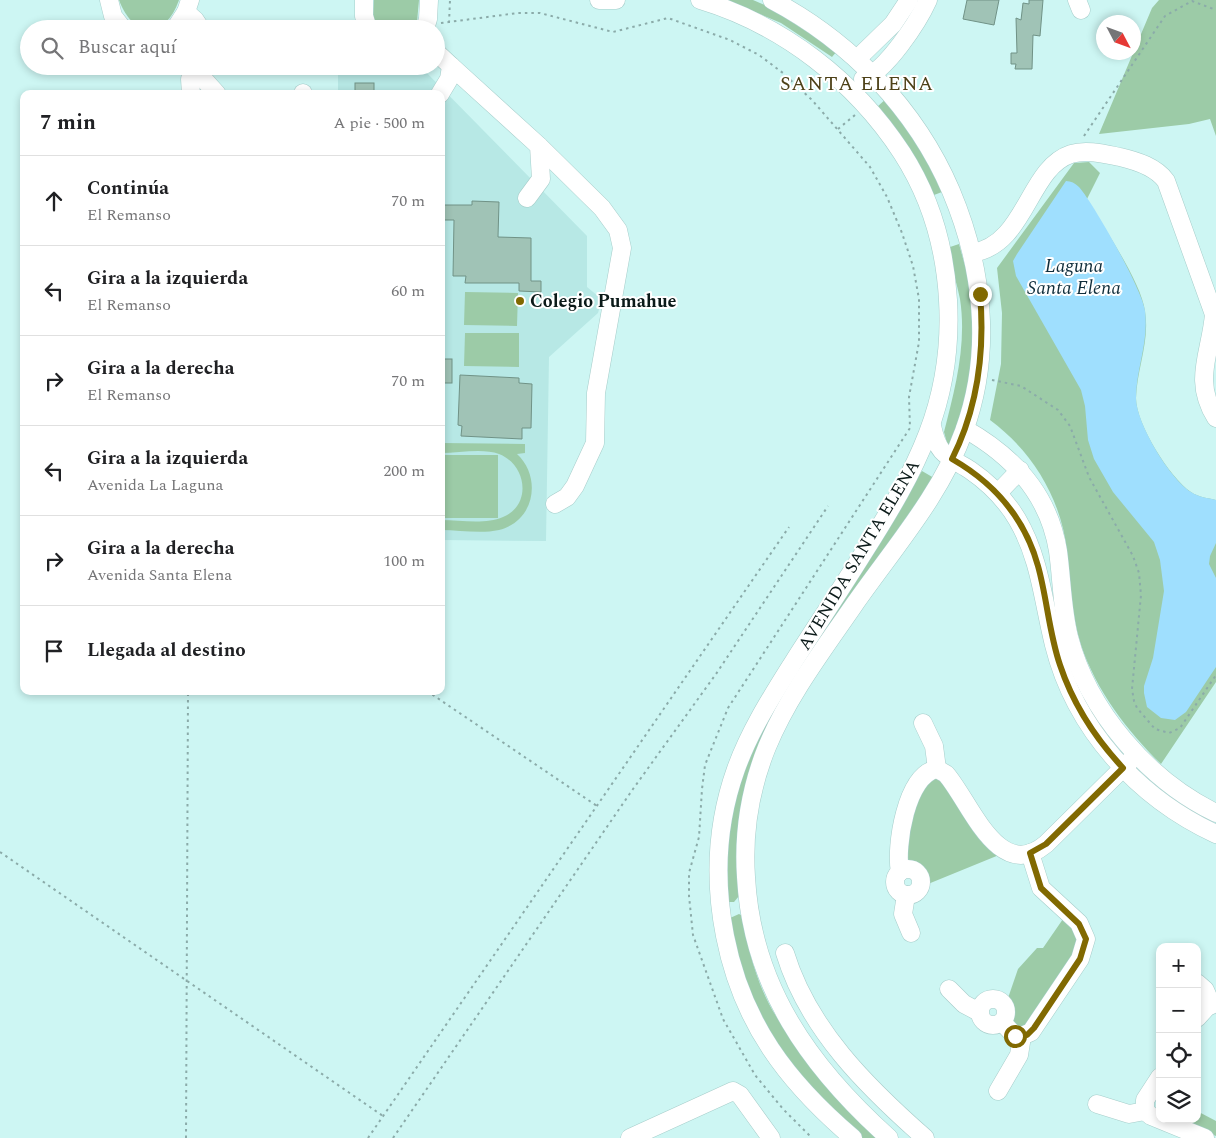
<!DOCTYPE html>
<html lang="es">
<head>
<meta charset="utf-8">
<style>
	:root { --surface:#fff; --page:#f2f2f2; --text:#202124; --muted:#757577; --line:#e0e0e0 }
	body { margin:0; font-family:Spectral,serif; background:var(--page); color:var(--text) }
	.controls { position:absolute; right:15px; bottom:15px; display:grid; overflow:hidden; border-radius:10px; box-shadow:0 2px 8px #0003 }
	.controls button { width:45px; height:45px; display:grid; place-items:center; padding:0; border:0; border-bottom:1px solid var(--line); background:var(--surface); color:var(--text); font:25px sans-serif }
	.compass { position:absolute; left:1096px; top:15px; width:45px; height:45px; border-radius:50%; background:var(--surface); box-shadow:0 2px 8px #0003; rotate:131deg }
	.stop { position:absolute; width:15px; height:15px; margin:-11px; border:4px solid #816901; border-radius:50%; background:#fff }
	.stop.end { background:#816901; border-color:#fff; box-shadow:0 1px 5px #0008 }
	.list { margin:0; padding:0; list-style:none }
	h2 { display:flex; justify-content:space-between; align-items:center; height:65px; margin:0; padding:0 20px; font-size:21px }
	h2 small { font-size:16px; font-weight:400; color:var(--muted) }
	.list li { display:grid; grid-template-columns:32px 1fr auto; gap:15px; align-items:center; box-sizing:border-box; height:90px; padding:0 20px; border-top:1px solid var(--line) }
	.list b { display:block; font-size:19px; white-space:nowrap }
	.list p { margin:0; font-size:16px; white-space:nowrap; color:var(--muted) }
	.list em { font-size:16px; font-style:normal; color:var(--muted) }
	.icon { flex:none; width:28px; height:28px; fill:none; stroke:currentColor; stroke-width:2; stroke-linecap:round; stroke-linejoin:round }
	.map { position:relative; flex:none; width:1216px; height:1138px; overflow:hidden }
	.search { position:absolute; background:var(--surface); box-shadow:0 2px 8px #0003; left:20px; top:20px; width:425px; height:55px; display:flex; align-items:center; gap:12px; box-sizing:border-box; padding:0 18px; border-radius:28px; color:var(--muted); font-size:19px }
	.panel { position:absolute; background:var(--surface); box-shadow:0 2px 8px #0003; left:20px; top:90px; width:425px; height:605px; border-radius:10px }
	.map>svg:first-child { display:block }
	.built { fill:#b7e8e5 }
	.green { fill:#9ccba7 }
	.water { fill:#9fdffe }
	.building { fill:#a0c3b6; stroke:#709286 }
	.lines { fill:none; stroke-linecap:round; stroke-linejoin:round }
	.minor-casing { stroke:#a6cdca; stroke-width:19 }
	.path { stroke:#8baba9; stroke-width:2; stroke-dasharray:2.5 4; stroke-linecap:butt }
	.minor { stroke:#fff; stroke-width:18 }
	.route { stroke:#816901; stroke-width:6 }
	.poi-dot { fill:#816901; stroke:#fff; stroke-width:2 }
	.labels { text-anchor:middle; dominant-baseline:central; stroke-width:4; stroke-linejoin:round; paint-order:stroke }
	.poi-label { font-size:18px; font-weight:bold; fill:#0b1a19; stroke:#fff; text-anchor:start }
	.street-label { font-size:18px; fill:#0b1a19; stroke:#fff }
	.water-label { font-size:19px; font-style:italic; fill:#0f2d3b; stroke:#fff }
	.quarter-label { font-size:20px; letter-spacing:1px; fill:#4d4118; stroke:#fff }
</style>
</head>
<body>
<div class="map">
<svg width="1216" height="1138" viewBox="0 0 1216 1138">
	<rect width="100%" height="100%" fill="#cdf6f3"/>
	<!-- built -->
	<polygon class="built" points="338,66 420,66 587,236 587,287 598,296 600,306 598,313 549,357 546,541 441,540 441,94 338,94"/>
	<!-- green -->
	<g class="green">
		<path d="M119 0H179C165 40 133 38 119 0Z"/>
		<polygon points="374,0 419,0 417,22 413,29 379,29 373,18"/>
		<polygon points="727,0 753,0 767,6 837,51 832,57 781,23"/>
		<polygon points="1159,0 1216,0 1216,136 1210,119 1189,124 1099,134 1152,8"/>
		<polygon points="887,98 916,137 942,192 934,195 877,107"/>
		<path d="M1089 162 1100 173 1087 199C1103 227 1141 281 1145 311 1150 341 1137 368 1136 398 1136 424 1170 478 1191 492 1198 497 1208 498 1216 500V682L1161 764C1127 731 1096 690 1081 645 1071 614 1071 582 1067 551 1061 498 1032 451 990 420L1001 364 1002 313 997 268 1074 163Z"/>
		<path d="M959 244 974 298 971 379 950 447 947 443 944 432C955 389 967 344 960 299 957 284 952 269 949 254L950 247Z"/>
		<polygon points="465,292 518,293 517,326 464,325"/>
		<polygon points="465,333 519,333 519,367 464,366"/>
		<path d="M441 443 525 444V453L517 454C542 477 535 521 499 530 481 534 459 530 441 530V520C460 520 485 525 503 517 532 505 527 465 499 454 483 448 459 453 441 453Z"/>
		<rect x="441" y="455" width="57" height="63"/>
		<polygon points="922,471 934,478 834,620 777,713 739,884 739,896 734,902 728,902 725,894 729,827 742,770 764,723"/>
		<polygon points="934,778 941,779 980,840 999,855 928,884 919,868 904,861 902,850 918,797 926,782"/>
		<path d="M739 914 741 915C749 951 758 991 780 1022 809 1061 847 1100 879 1138H862L805 1084 758 1014 735 952 730 918Z"/>
		<polygon points="1063,919 1076,929 1080,946 1022,1033 1009,1018 1010,1007 1007,1001 1018,969 1037,948 1043,948"/>
		<polygon points="1197,1111 1216,1121 1216,1136 1172,1119 1197,1119"/>
	</g>
	<!-- water -->
	<path class="water" d="M1066 181C1071 181 1075 183 1079 187 1094 204 1143 291 1145 311 1149 342 1136 369 1136 398 1136 423 1170 479 1191 492 1198 497 1208 498 1216 500V543L1210 556 1209 564 1216 578V667L1186 712 1175 720 1161 718 1147 707 1144 693V686L1153 658 1164 591 1160 560 1154 542 1113 492 1094 459 1088 440 1085 406 1081 390 1016 276 1013 261 1017 254Z"/>
	<!-- building -->
	<g class="building">
		<polygon points="967,0 999,0 994,25 963,19"/>
		<polygon points="1029,0 1043,0 1040,36 1033,35 1032,69 1015,69 1016,64 1011,64 1011,53 1017,53 1016,18 1021,20 1023,3 1029,4"/>
		<rect x="355" y="83" width="19" height="11"/>
		<polygon points="472,201 499,202 498,237 531,238 531,281 541,281 541,292 519,291 519,283 465,283 466,276 453,276 454,220 441,220 441,205 472,205"/>
		<rect x="441" y="359" width="11" height="24"/>
		<polygon points="460,375 519,378 519,383 532,384 531,428 522,428 522,439 461,436 462,426 458,425"/>
	</g>
	<g class="lines">
		<defs>
			<g id="minor">
				<polyline points="109,0 113,16 123,29"/>
				<polyline points="364,0 364,16 368,29"/>
				<polyline points="599,0 616,0"/>
				<path d="M700 0C783 25 855 81 902 153 931 198 945 246 948 300 954 402 916 470 864 552 841 589 817 625 794 661 772 696 750 730 736 769 717 822 714 880 725 936 742 1023 787 1082 853 1138"/>
				<path d="M772 0C850 41 916 109 951 191 983 267 993 352 964 431 941 495 893 549 854 605 823 650 788 696 767 747 750 789 743 832 746 877 752 987 810 1067 889 1138"/>
				<polyline points="1077,0 1081,10"/>
				<polyline points="186,12 195,20 201,29"/>
				<polyline points="175,29 186,12 190,0"/>
				<polyline points="425,29 428,19 429,0"/>
				<polyline points="436,52 451,66 449,79 440,94"/>
				<polyline points="857,59 893,24 909,0"/>
				<polyline points="198,66 199,74 217,94"/>
				<polyline points="451,66 539,146 541,179 527,198"/>
				<path d="M863 79C886 71 918 22 928 0"/>
				<polyline points="191,94 190,79 196,66"/>
				<polyline points="303,94 303,93"/>
				<polyline points="539,146 602,208 618,230 622,248 596,393 595,443 575,486 567,497 555,504"/>
				<path d="M972 253C1026 245 1028 168 1071 154 1086 149 1105 154 1120 157 1137 161 1156 167 1166 181L1216 320"/>
				<path d="M1214 314C1211 353 1192 380 1216 418"/>
				<path d="M932 426C934 435 936 444 942 451 949 459 961 464 970 470 989 483 1005 499 1017 519 1040 558 1043 601 1054 645 1075 729 1138 798 1216 834"/>
				<path d="M965 429C1013 456 1049 495 1058 551 1062 580 1062 609 1069 637 1088 711 1148 780 1216 813"/>
				<polyline points="998,493 1020,470"/>
				<polyline points="923,723 934,746 937,769"/>
				<circle cx="908" cy="882" r="13"/>
				<path d="M900 872C895 847 906 774 937 769L946 774C970 801 998 884 1046 844L1130 761"/>
				<polyline points="906,895 903,914 911,933"/>
				<path d="M785 953C808 1029 867 1087 925 1138"/>
				<polyline points="1197,983 1205,990 1211,1004"/>
				<polyline points="949,989 964,1004 979,1012"/>
				<circle cx="993" cy="1012" r="13"/>
				<polyline points="1197,1018 1207,1007 1216,1003"/>
				<polyline points="1002,1022 1015,1036 1022,1036 1031,1032 1080,959 1086,939 1079,923 1041,888 1030,853"/>
				<polyline points="1160,1077 1145,1100 1145,1111 1151,1116 1205,1138"/>
				<polyline points="998,1091 1019,1055 1022,1036"/>
				<polyline points="1097,1104 1129,1114 1145,1111"/>
				<polyline points="630,1138 733,1091 740,1095 771,1138"/>
			</g>
		</defs>
		<!-- minor casing -->
		<use href="#minor" class="minor-casing"/>
		<!-- path -->
		<g class="path">
			<polyline points="441,23 518,13 540,13 613,32 668,18 730,40 759,55 783,73 812,100 870,167 887,197 902,233 913,266 919,299 919,342 909,397 910,428 728,708 705,765 702,789 699,837 689,873 689,896 693,935 723,1019 755,1075 783,1109 812,1138"/>
			<polyline points="449,23 450,0"/>
			<polyline points="838,129 855,115"/>
			<polyline points="1084,136 1165,16 1192,1 1216,10"/>
			<polyline points="992,380 1021,386 1058,410 1070,426 1089,477 1133,556 1139,573 1141,595 1132,689 1134,701 1137,708 1155,729 1169,733 1180,728 1216,675"/>
			<polyline points="427,691 597,806"/>
			<polyline points="0,852 383,1116"/>
			<polyline points="186,1138 188,691"/>
			<polyline points="368,1138 789,527"/>
			<polyline points="393,1138 633,789 716,674 828,506"/>
		</g>
		<!-- minor -->
		<use href="#minor" class="minor"/>
	</g>
	<g class="lines">
		<!-- route -->
		<path class="route" d="M980 294C985 351 978 407 952 459 994 483 1025 519 1038 566 1047 598 1049 633 1060 665 1073 704 1096 739 1123 768L1046 844 1030 853 1041 888 1079 924 1086 939 1080 959 1034 1028 1027 1035 1015 1036"/>
	</g>
	<!-- markers -->
	<circle class="poi-dot" cx="520" cy="301" r="5"/>
	<g class="labels">
		<!-- poi labels -->
		<g class="poi-label">
			<text x="530" y="301">Colegio Pumahue</text>
		</g>
		<!-- street labels -->
		<g class="street-label">
			<text transform="translate(859 555) rotate(-59)">AVENIDA SANTA ELENA</text>
		</g>
		<!-- water labels -->
		<g class="water-label">
			<text x="1074" y="266">Laguna<tspan x="1074" dy="22">Santa Elena</tspan></text>
		</g>
		<!-- quarter labels -->
		<g class="quarter-label">
			<text x="857" y="84">SANTA ELENA</text>
		</g>
	</g>
</svg>
<div class="controls">
<button>+</button>
<button>−</button>
<button><svg class="icon" aria-label="locate" viewBox="0 0 24 24"><circle cx="12" cy="12" r="6"/><path d="M12 2v4M12 18v4M2 12h4M18 12h4"/></svg></button>
<button><svg class="icon" aria-label="layers" viewBox="0 0 24 24"><path d="M12 4l9 5-9 5-9-5zM3 14l9 5 9-5"/></svg></button>
</div>
<svg class="compass" viewBox="-18 -18 36 36"><path d="M0-13l5 13h-10z" fill="#e53935"/><path d="M0 13l5-13h-10z" fill="#757577"/></svg>
<div class="stop" style="left:1015px;top:1036px"></div>
<div class="stop end" style="left:980px;top:294px"></div>
<div class="search"><svg class="icon" aria-label="search" viewBox="0 0 24 24"><circle cx="10" cy="10" r="6"/><path d="M15 15l6 6"/></svg>Buscar aquí</div>
<section class="panel">
<h2>7 min<small>A pie · 500 m</small></h2>
<ul class="list">
<li><svg class="icon" aria-label="ahead" viewBox="0 0 24 24"><path d="M12 20V5M6 11l6-6 6 6"/></svg><div><b>Continúa</b><p>El Remanso</p></div><em>70 m</em></li>
<li><svg class="icon" aria-label="left" viewBox="0 0 24 24"><path d="M17 20v-9H6M10 6l-5 5 5 5"/></svg><div><b>Gira a la izquierda</b><p>El Remanso</p></div><em>60 m</em></li>
<li><svg class="icon" aria-label="right" viewBox="0 0 24 24"><path d="M7 20v-9h11M14 6l5 5-5 5"/></svg><div><b>Gira a la derecha</b><p>El Remanso</p></div><em>70 m</em></li>
<li><svg class="icon" aria-label="left" viewBox="0 0 24 24"><path d="M17 20v-9H6M10 6l-5 5 5 5"/></svg><div><b>Gira a la izquierda</b><p>Avenida La Laguna</p></div><em>200 m</em></li>
<li><svg class="icon" aria-label="right" viewBox="0 0 24 24"><path d="M7 20v-9h11M14 6l5 5-5 5"/></svg><div><b>Gira a la derecha</b><p>Avenida Santa Elena</p></div><em>100 m</em></li>
<li><svg class="icon" aria-label="arrive" viewBox="0 0 24 24"><path d="M6 21V4h12l-3 4 3 4H6"/></svg><div><b>Llegada al destino</b></div></li>
</ul>
</section>
</div>
</body>
</html>
